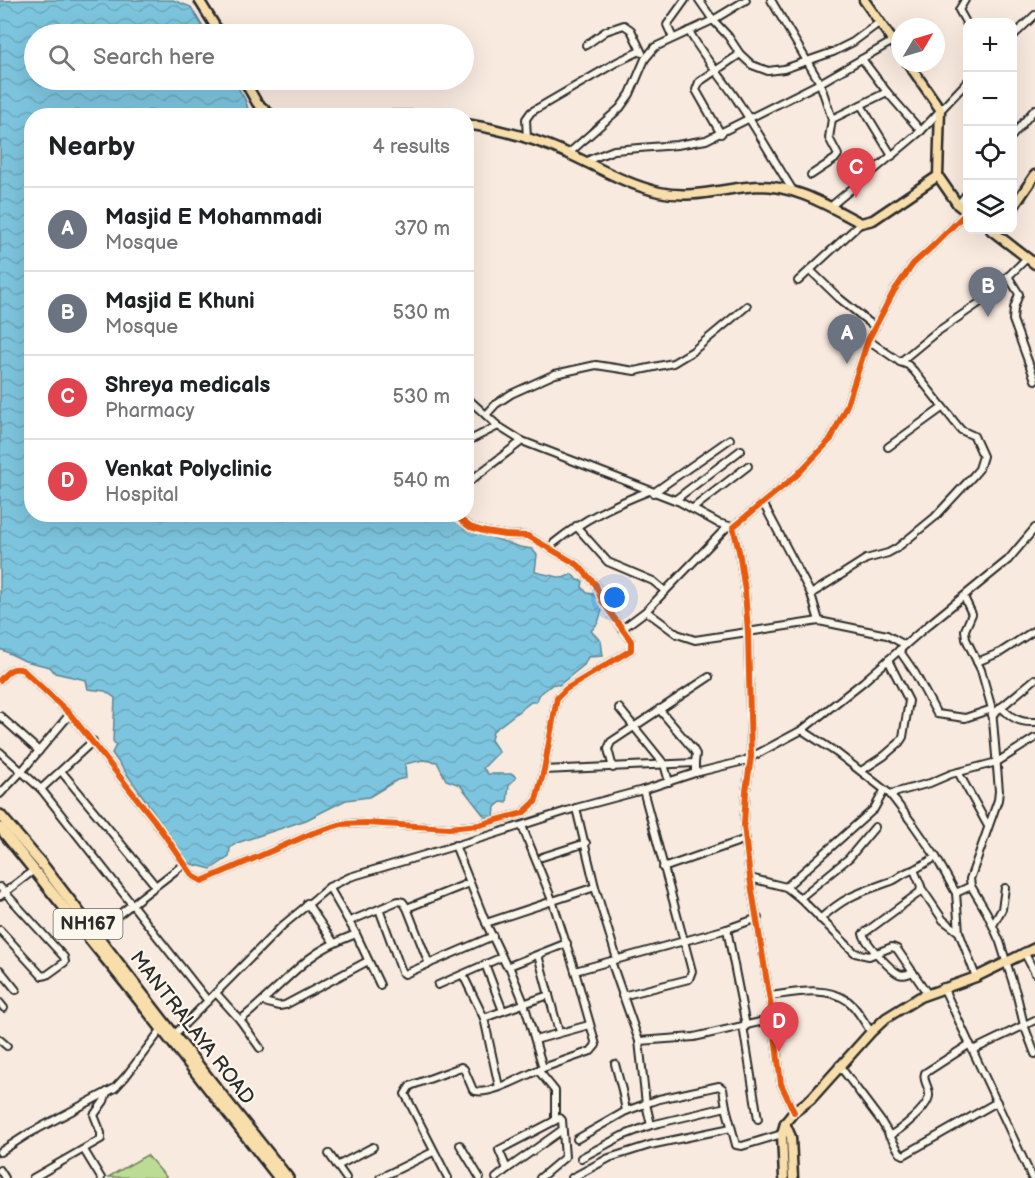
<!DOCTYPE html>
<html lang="en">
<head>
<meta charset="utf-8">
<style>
	:root { --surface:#fff; --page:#f6f6f6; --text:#202124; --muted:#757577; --line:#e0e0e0; --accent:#c8321e }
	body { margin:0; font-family:"Balsamiq Sans",sans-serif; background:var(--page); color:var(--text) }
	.controls { position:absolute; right:18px; top:18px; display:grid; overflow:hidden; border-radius:12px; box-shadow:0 6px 24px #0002 }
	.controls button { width:54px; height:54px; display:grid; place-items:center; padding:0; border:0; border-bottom:2px solid var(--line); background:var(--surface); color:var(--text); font:30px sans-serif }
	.compass { position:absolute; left:891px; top:18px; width:54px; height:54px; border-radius:50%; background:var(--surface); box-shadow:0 6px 24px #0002; rotate:52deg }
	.you { position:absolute; left:615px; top:598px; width:21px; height:21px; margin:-15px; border:4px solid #fff; border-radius:50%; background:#1a73e8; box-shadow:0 0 0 9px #1a73e833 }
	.badge { display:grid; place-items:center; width:39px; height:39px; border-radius:50%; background:var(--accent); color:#fff; font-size:20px; font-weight:700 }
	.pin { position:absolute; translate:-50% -50px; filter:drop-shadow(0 2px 3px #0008) }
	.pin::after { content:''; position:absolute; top:32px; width:21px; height:18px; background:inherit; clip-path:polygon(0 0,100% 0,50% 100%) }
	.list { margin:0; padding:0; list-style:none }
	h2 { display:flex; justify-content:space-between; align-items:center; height:78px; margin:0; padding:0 24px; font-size:26px }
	h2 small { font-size:20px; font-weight:400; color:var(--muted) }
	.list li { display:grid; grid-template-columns:39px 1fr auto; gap:18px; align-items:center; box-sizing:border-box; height:84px; padding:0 24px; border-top:2px solid var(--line) }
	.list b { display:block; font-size:22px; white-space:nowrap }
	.list p { margin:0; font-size:20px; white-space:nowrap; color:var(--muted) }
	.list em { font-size:20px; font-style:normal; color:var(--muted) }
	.icon { flex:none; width:33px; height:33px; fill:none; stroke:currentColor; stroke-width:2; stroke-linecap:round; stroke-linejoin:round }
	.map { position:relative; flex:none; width:1035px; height:1178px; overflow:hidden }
	.search { position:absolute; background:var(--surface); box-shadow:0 6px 24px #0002; left:24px; top:24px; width:450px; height:66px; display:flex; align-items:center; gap:15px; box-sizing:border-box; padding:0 21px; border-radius:33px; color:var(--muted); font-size:22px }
	.panel { position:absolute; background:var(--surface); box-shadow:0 6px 24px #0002; left:24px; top:108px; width:450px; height:414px; border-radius:24px }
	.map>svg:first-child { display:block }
	.green { fill:#bcdb94; stroke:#748360; stroke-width:1.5 }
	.water { fill:url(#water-waves); stroke:#5c8796; stroke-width:1.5 }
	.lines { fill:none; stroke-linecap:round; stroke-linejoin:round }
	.minor-casing { stroke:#2b2b2b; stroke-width:10 }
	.major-casing { stroke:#2b2b2b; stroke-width:13 }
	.highway-casing { stroke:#2b2b2b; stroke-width:14 }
	.minor { stroke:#fbf7ec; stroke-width:6 }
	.major { stroke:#f8deab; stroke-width:8 }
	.highway { stroke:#f8deab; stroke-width:9 }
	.cycleway-casing { stroke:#fbf7ec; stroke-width:10 }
	.cycleway { stroke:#e8590c; stroke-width:6 }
	.labels { text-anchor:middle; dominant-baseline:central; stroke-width:4.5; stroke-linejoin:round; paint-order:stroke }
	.shield { fill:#fbf7ec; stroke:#696865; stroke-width:1.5 }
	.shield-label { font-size:18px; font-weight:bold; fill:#2b2b2b }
	.street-label { font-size:20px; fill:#2b2b2b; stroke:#fbf7ec }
</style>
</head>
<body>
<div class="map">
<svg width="1035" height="1178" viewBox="0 0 1035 1178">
	<defs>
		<pattern id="water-waves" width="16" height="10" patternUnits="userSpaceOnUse" patternTransform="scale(1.5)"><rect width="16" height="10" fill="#7dc5de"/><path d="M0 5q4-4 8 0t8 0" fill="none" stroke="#6ca9bf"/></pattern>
	</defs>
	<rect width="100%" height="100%" fill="#f9eadf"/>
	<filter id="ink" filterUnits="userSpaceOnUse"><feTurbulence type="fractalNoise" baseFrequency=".0167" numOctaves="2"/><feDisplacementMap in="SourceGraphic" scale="12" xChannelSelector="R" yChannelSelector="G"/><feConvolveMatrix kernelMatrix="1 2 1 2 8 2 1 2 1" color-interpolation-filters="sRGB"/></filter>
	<g filter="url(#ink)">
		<!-- green -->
		<polygon class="green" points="147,1155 167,1178 108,1177"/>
		<!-- water -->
		<path class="water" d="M26 0H173L191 7 207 34H34V80H233C240 92 249 101 248 115L32 116V514L447 515 465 529 520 547 532 549 537 555 535 572 563 578 572 574 577 580 583 581 582 587 587 593 593 594 603 607 598 623 591 631 601 641 603 656 588 657 584 665 559 685 553 684 540 694 536 702H531L493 731 491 740 499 752 483 768 488 774H513L516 778 509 785 507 803 501 802 495 807 494 818 485 817 460 785 446 780 437 762 423 760 405 764 406 778 397 780 369 797 346 800 306 820 237 843 230 848 229 857 211 869 188 863C165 825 137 789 112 753L116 745 113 741 115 698 105 691 88 689 86 680 55 673 50 667 25 661 0 649V1Z"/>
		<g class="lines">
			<defs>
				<g id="minor">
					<polyline points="699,0 713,20 728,36 740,54 752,65 768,71 784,69 833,52 853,42 880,22"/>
					<polyline points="771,0 820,83 832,119 829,138 838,155 835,159 811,175"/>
					<polyline points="965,0 959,10 968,26"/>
					<path d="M689 31C703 57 723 78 739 103 758 131 774 161 792 189"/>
					<polyline points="1012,37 1035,15"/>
					<polyline points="673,38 667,25 685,0"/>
					<polyline points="586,45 606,31 624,25 631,30 642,53"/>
					<polyline points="862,59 887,92 921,131"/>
					<polyline points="861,105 892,156"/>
					<polyline points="832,119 887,92"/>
					<polyline points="721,134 696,90 699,82 740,54"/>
					<polyline points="1012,136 1035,109"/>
					<polyline points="527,139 526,119 531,112 617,62 640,51"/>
					<polyline points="568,154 620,108 630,94 645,59 655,47 713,20 746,0"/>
					<polyline points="586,163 591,159 614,150 677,145 706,140 820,83 893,41"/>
					<polyline points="958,205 968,192"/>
					<polyline points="830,207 921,131 968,81"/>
					<polyline points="810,270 839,298 875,327"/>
					<polyline points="1008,276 1019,294 1014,308 1013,320 1035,380"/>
					<polyline points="798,281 861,223"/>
					<polyline points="900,362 934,334 985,299 1027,258"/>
					<polyline points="466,397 498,426 522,441 680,502 718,523 733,527"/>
					<polyline points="486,415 496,404 511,394 555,374 596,365 635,371 673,363 693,351 747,306"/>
					<polyline points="466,442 498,426"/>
					<polyline points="888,447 942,408"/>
					<polyline points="466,484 522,441"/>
					<polyline points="653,493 730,439"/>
					<polyline points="675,500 741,450"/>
					<polyline points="763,503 811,594 819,621"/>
					<polyline points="692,509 748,466"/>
					<polyline points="576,526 608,562 653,581 665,591"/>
					<path d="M554 543C584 519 613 505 649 491"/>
					<polyline points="811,594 866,559 888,553 897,548 935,517 973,476 979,469 983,456 974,436 961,430 914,371 908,365 900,362 868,340"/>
					<polyline points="964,597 972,614 965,630 966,639 981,670 992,709 999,791 998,800 970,879 971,886 987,913 1000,942 1017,996 1024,1025 1035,1054"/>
					<polyline points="646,611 677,634 695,640 819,621 887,635 905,645"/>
					<polyline points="622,629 646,611 727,527"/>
					<polyline points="899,650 915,673 937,714 965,718 992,709"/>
					<polyline points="977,662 1001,652 1035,630"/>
					<path d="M0 680C7 672 12 666 23 670L70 714 154 820 193 876 202 881 313 833 342 824 366 823 449 828 479 825 523 813 535 802 537 796 544 770 557 698 566 689 631 650V641L602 601 596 585 578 565 528 536 505 535 486 532 470 527 453 514"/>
					<path d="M1001 707C1011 718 1020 723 1035 722"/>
					<polyline points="619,708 664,764 669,782"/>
					<polyline points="659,709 693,749 696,754 695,763"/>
					<polyline points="992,715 1035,679"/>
					<polyline points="0,716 39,751"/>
					<polyline points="802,730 837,753 890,794 913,824 936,857 956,893 959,932 976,977"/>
					<polyline points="0,752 41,789 208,1001"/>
					<polyline points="613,768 608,749 611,742 709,677"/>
					<polyline points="544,770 695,763 695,773"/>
					<polyline points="61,771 155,885"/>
					<polyline points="861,771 884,756 899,743 903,737 909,701 888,660"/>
					<polyline points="958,772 988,826"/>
					<polyline points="41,789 93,741"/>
					<polyline points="643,790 684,941 727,929 758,918"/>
					<polyline points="0,794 22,771 70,714"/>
					<polyline points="890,794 930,783 951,774 997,762 1035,738"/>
					<polyline points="576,808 595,887"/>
					<polyline points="522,826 552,900 575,971 684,941 692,971 689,979 622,996"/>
					<polyline points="455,845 486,923 506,965 509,966 567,943"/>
					<polyline points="542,857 586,843"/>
					<polyline points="663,868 746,839"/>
					<polyline points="750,878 786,887 800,898 855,953 869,956 892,947 897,949 927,993"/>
					<polyline points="0,887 64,957 65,962 47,975 42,976 0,930"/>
					<polyline points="329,887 356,934 380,985"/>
					<polyline points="786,887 874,809 884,791"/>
					<polyline points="922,889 943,920 959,932"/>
					<polyline points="956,893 971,886"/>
					<polyline points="0,896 34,870"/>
					<polyline points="800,898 849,858 875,827"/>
					<polyline points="307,903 334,943"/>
					<polyline points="407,908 469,883"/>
					<polyline points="379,909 402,972 405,974 493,936"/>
					<path d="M820 919C846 896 858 893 889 882 899 879 904 871 914 870"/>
					<polyline points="350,921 398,901 403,902 407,908 429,964"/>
					<polyline points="486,923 595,887 617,959"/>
					<polyline points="993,925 1002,909 1005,888"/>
					<polyline points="727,929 746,1026"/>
					<polyline points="95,933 184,864"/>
					<polyline points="1024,952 1035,973"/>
					<polyline points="538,955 559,1032"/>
					<polyline points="611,961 639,1041 694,1037 773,1019"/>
					<polyline points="485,964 503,1011 549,995"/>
					<polyline points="0,970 16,990"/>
					<path d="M913 972C908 974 903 976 899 974 890 970 866 943 863 934L920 892 921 886 914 870 936 857"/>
					<polyline points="463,975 484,1018 499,1087"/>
					<polyline points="438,985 502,957"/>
					<polyline points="943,987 1032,1178"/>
					<polyline points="216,993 240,1020 260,1048"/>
					<path d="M769 996C794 993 826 985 848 1001 857 1008 864 1022 871 1032"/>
					<polyline points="264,1002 279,1006 285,1005 368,961"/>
					<polyline points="0,1003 4,1008"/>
					<polyline points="484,1018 503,1011"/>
					<path d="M240 1020C265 1001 286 977 310 958 324 947 340 940 356 934"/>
					<polyline points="743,1026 758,1119"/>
					<polyline points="173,1036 282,926 329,887 350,877 488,836 576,808 643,790 695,773 744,761 802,730 863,682 927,626 1008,560 1035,528"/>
					<polyline points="0,1040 7,1046"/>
					<polyline points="535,1040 589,1025"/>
					<polyline points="639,1041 646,1104 651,1125"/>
					<polyline points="973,1050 1035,1020"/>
					<polyline points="615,1064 622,1090 626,1111"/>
					<polyline points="839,1065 881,1121 900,1153 904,1155 997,1102"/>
					<polyline points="543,1068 591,1051 596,1045 575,971"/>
					<polyline points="538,1070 555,1091 555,1120"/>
					<polyline points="794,1112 781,1084 773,1019 750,878 744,825 746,791 751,757 748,632 745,591 739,551 733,527 797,475 831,439 847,405 868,340 894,291 913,264 934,245 967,212"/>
					<path d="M889 1136C900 1130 927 1109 929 1096 930 1087 922 1081 925 1073L970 1044"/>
					<polyline points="577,1139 626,1111 659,1099 719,1086 723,1089 726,1107"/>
					<polyline points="460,1145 480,1178"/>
					<polyline points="84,1150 101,1178"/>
					<polyline points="0,1152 28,1134 115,1088 126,1076 161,1030"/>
					<polyline points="329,1154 346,1178"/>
					<polyline points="581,1158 622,1136 651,1125 726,1107 736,1145 742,1146 782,1134"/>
					<polyline points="337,1166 373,1147"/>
					<polyline points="0,1170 5,1178"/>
					<polyline points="33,1178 101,1139 101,1133 94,1115 104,1101 107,1092"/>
					<polyline points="380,1178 433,1152"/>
					<path d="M448 1178 405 1094 410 1086 461 1067 464 1069 473 1090C486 1098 528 1074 543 1068L524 1003 509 966"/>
					<polyline points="496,1178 507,1169"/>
					<polyline points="540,1178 565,1157 562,1120 560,1118 499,1150 507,1169 562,1130"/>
					<polyline points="572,1178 609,1158 650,1145 731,1128"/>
				</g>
				<g id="major">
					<polyline points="199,0 220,34"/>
					<polyline points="864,0 900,51"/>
					<polyline points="908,63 940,109 938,176 958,205 968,213"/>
					<polyline points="244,80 257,103 272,116"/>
					<polyline points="383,116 420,116"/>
					<path d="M466 124C501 129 535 139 567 153 598 167 625 184 659 192 694 200 726 187 759 186 797 186 828 206 861 223L873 220 938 176"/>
					<polyline points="1012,209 1035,175"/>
					<polyline points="991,230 1035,264"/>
					<polyline points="785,1123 791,1137 793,1178"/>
					<polyline points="784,1178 782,1134 785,1123 794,1112 811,1099 871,1032 886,1018 920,997 976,977 1035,948"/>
				</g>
				<g id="highway">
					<polyline points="0,815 41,863 174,1035 288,1178"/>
					<polyline points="0,828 135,995 279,1178"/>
				</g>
			</defs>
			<!-- minor casing -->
			<use href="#minor" class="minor-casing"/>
			<!-- major casing -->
			<use href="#major" class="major-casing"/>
			<!-- highway casing -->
			<use href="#highway" class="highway-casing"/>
			<!-- minor -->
			<use href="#minor" class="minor"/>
			<!-- major -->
			<use href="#major" class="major"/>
			<!-- highway -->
			<use href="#highway" class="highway"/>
			<defs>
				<g id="cycleway">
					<path d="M0 680C7 672 12 666 23 670L70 714 154 820 193 876 202 881 313 833 342 824 366 823 449 828 479 825 523 813 535 802 537 796 544 770 557 698 566 689 631 650V641L602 601 596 585 578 565 528 536 505 535 486 532 470 527 453 514"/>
					<polyline points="794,1112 781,1084 773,1019 750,878 744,825 746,791 751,757 748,632 745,591 739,551 733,527 797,475 831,439 847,405 868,340 894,291 913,264 934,245 967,212"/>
				</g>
			</defs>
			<!-- cycleway casing -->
			<use href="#cycleway" class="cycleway-casing"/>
			<!-- cycleway -->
			<use href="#cycleway" class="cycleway"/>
		</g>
	</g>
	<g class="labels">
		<!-- shield labels -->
		<rect class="shield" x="53.5" y="909" width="69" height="30" rx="4.5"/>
		<g class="shield-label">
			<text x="88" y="924">NH167</text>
		</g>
		<!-- street labels -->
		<g class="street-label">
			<text transform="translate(192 1028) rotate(52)">MANTRALAYA ROAD</text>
		</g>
	</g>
</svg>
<div class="controls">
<button>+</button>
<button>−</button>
<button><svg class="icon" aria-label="locate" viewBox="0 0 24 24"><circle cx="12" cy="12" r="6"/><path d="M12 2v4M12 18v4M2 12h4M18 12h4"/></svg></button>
<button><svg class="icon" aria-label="layers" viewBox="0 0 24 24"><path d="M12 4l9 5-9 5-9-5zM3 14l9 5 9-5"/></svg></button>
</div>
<svg class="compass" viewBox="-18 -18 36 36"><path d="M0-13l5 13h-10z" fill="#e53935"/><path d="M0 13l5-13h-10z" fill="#757577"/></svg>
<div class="you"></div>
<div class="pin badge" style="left:847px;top:364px;background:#6b7280">A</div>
<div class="pin badge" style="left:988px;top:317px;background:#6b7280">B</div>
<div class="pin badge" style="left:856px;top:198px;background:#e0444e">C</div>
<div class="pin badge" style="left:779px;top:1052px;background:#e0444e">D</div>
<div class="search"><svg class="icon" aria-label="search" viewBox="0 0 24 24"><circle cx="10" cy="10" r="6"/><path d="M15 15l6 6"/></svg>Search here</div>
<section class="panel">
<h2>Nearby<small>4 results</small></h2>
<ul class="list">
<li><span class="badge" style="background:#6b7280">A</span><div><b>Masjid E Mohammadi</b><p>Mosque</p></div><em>370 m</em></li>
<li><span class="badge" style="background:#6b7280">B</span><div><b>Masjid E Khuni</b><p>Mosque</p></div><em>530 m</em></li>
<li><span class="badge" style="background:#e0444e">C</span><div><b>Shreya medicals</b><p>Pharmacy</p></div><em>530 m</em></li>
<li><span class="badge" style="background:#e0444e">D</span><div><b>Venkat Polyclinic</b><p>Hospital</p></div><em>540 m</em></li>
</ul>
</section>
</div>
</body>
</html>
